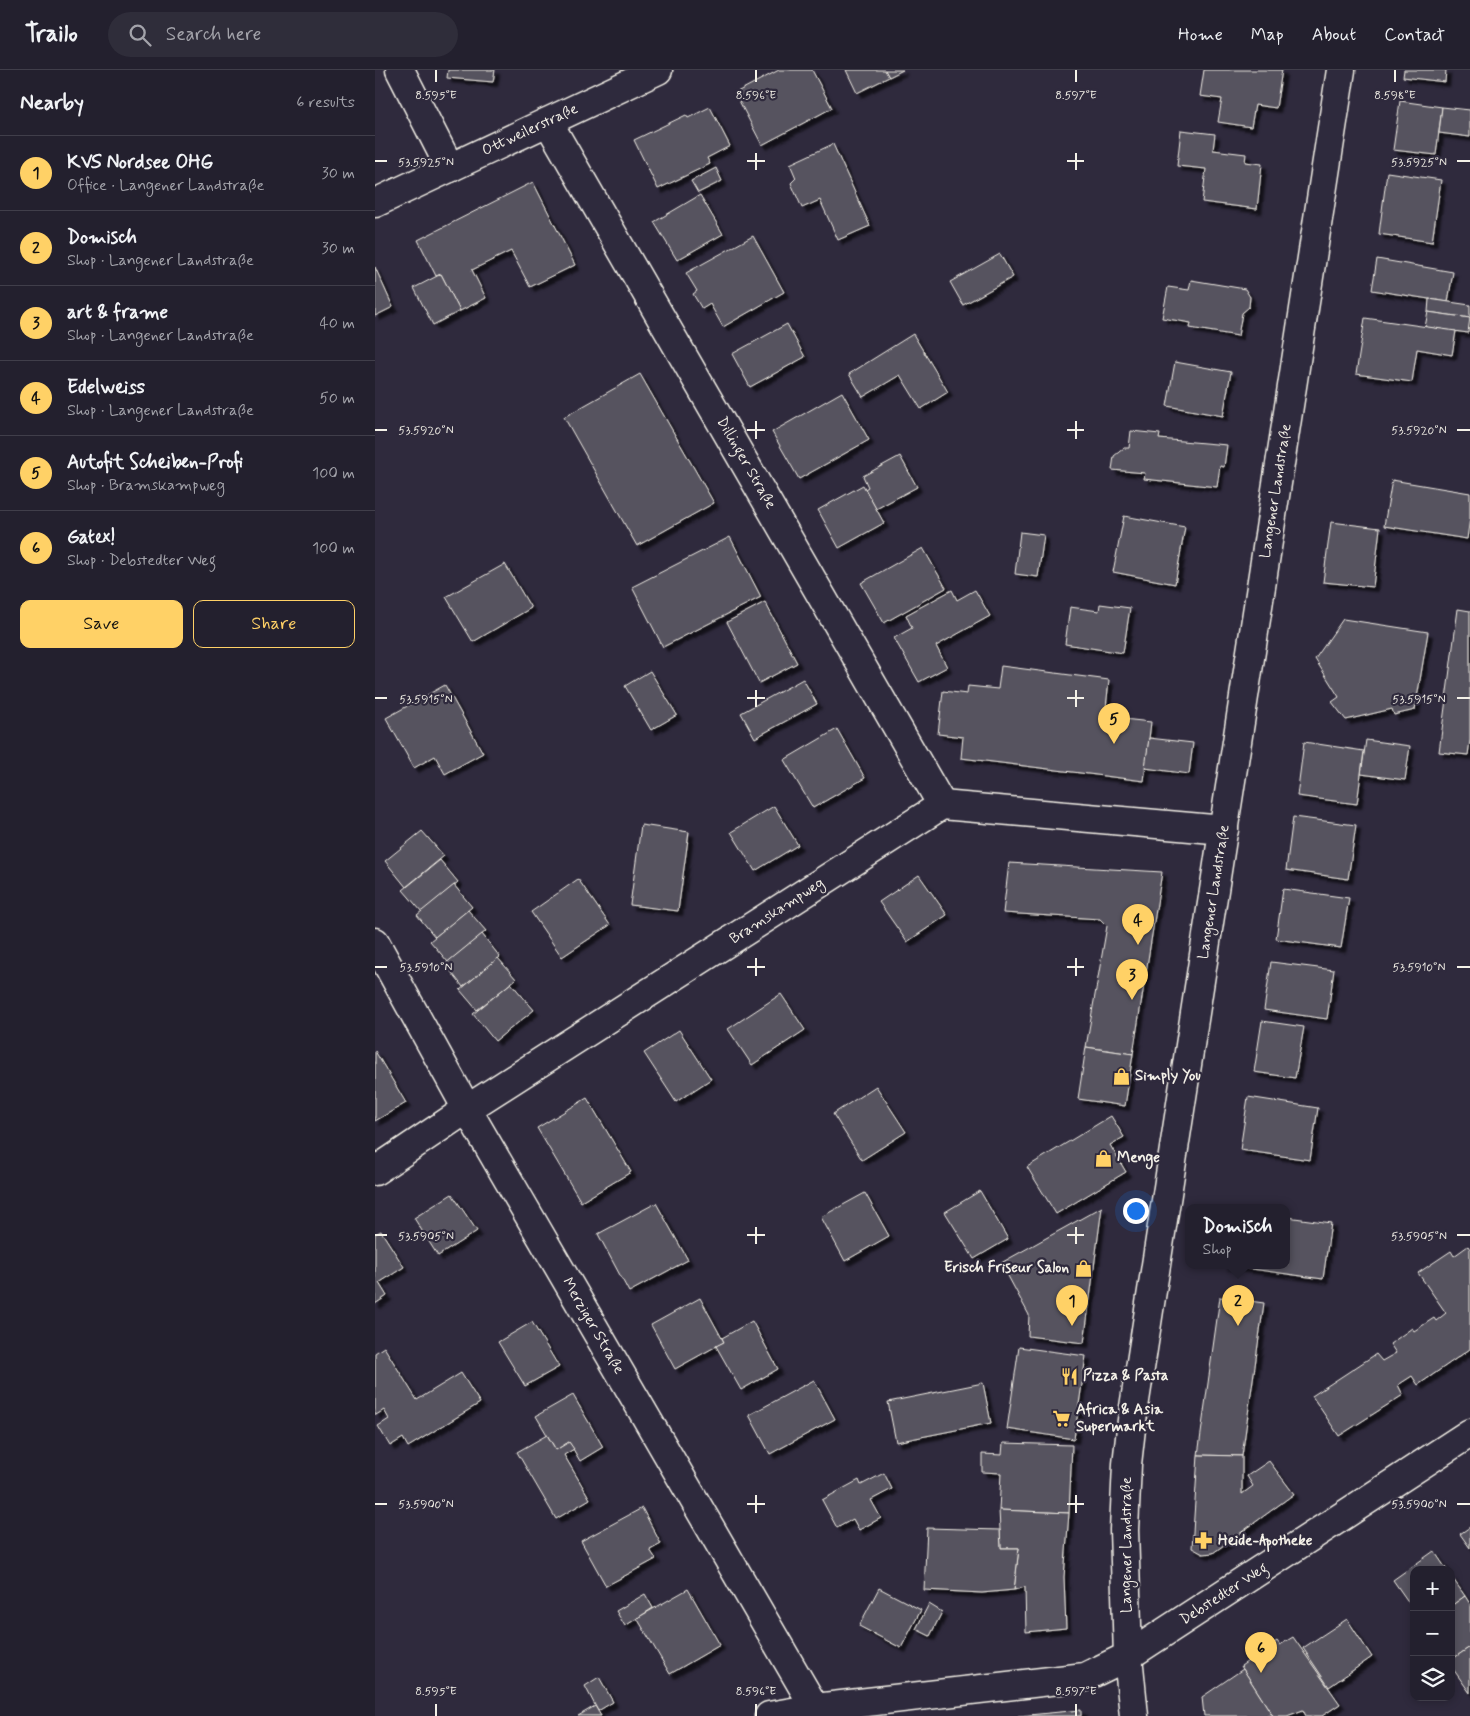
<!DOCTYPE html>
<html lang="en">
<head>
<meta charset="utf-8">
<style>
	:root { --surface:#23202e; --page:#2f2d3a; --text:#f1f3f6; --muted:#a3a3aa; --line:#403e4a; --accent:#ffd166 }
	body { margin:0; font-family:Mynerve,sans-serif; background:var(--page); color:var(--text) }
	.controls { position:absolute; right:15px; bottom:15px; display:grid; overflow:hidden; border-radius:10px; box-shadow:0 2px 8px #0003 }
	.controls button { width:45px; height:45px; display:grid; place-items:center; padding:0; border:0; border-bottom:1px solid var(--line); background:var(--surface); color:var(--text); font:25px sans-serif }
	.you { position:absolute; left:760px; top:1140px; width:18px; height:18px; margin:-12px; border:4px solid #fff; border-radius:50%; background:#1a73e8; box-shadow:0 0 0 8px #1a73e833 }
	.badge { display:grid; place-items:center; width:32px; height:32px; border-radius:50%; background:var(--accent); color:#111; font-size:16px; font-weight:700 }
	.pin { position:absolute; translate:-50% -41px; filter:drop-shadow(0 1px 2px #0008) }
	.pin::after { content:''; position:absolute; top:26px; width:18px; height:15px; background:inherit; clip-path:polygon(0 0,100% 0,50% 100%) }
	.popup { position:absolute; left:810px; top:1134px; width:105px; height:65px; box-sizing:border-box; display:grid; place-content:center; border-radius:10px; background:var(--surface); filter:drop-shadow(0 1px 4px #0005); font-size:16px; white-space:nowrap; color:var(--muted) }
	.popup b { font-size:19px; color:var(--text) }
	.popup::after { content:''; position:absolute; left:50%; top:100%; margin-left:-10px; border:10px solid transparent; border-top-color:var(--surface) }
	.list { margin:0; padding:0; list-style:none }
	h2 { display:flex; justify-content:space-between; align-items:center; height:65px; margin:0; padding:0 20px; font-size:21px }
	h2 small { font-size:16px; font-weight:400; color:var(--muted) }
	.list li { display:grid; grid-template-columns:32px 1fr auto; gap:15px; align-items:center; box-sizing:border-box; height:75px; padding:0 20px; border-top:1px solid var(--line) }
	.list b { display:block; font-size:19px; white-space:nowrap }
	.list p { margin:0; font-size:16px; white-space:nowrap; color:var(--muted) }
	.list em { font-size:16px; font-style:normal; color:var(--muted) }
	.actions { display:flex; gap:10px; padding:15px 20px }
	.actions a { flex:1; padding:11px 0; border:1px solid var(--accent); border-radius:10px; text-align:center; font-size:18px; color:var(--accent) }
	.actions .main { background:var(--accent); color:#111 }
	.icon { flex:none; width:28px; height:28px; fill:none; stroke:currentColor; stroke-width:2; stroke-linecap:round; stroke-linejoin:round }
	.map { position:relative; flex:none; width:1095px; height:1646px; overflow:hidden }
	header { display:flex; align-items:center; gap:30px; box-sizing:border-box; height:70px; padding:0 25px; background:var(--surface); border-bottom:1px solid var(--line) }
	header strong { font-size:24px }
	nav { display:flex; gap:28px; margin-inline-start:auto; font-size:18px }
	.search { width:350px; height:45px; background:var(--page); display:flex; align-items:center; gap:12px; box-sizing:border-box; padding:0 18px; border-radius:28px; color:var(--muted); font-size:19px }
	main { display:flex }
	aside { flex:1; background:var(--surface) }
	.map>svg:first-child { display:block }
	.building { fill:#56525f; stroke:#f4f1e8; filter:url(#shadow) }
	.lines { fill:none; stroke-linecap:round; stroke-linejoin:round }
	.street-casing { stroke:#f4f1e8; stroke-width:31 }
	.secondary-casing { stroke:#f4f1e8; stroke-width:31 }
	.primary-casing { stroke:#f4f1e8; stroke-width:31 }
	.street { stroke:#2f2a3d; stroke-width:28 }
	.secondary { stroke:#2f2a3d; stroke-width:28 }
	.primary { stroke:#2f2a3d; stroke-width:28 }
	.ticks { fill:none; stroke:#f4f1e8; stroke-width:2 }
	.labels { text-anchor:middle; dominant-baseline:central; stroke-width:4.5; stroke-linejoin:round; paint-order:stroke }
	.street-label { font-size:15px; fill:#f4f1e8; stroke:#2f2a3d }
	.poi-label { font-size:15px; font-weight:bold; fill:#f4f1e8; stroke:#2f2a3d; text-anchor:start }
	.ticks-label { font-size:12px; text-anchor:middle; fill:#f4f1e8; stroke:#2f2a3d; stroke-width:4.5; stroke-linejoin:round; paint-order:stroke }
</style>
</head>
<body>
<header>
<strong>Trailo</strong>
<div class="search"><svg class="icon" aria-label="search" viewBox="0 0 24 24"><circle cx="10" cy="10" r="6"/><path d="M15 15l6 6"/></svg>Search here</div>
<nav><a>Home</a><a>Map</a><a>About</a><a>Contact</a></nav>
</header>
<main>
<aside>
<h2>Nearby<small>6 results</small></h2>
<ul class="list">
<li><span class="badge">1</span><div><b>KVS Nordsee OHG</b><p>Office · Langener Landstraße</p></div><em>30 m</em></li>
<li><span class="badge">2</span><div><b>Domisch</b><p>Shop · Langener Landstraße</p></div><em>30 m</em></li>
<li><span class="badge">3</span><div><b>art &amp; frame</b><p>Shop · Langener Landstraße</p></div><em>40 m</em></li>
<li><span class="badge">4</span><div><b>Edelweiss</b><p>Shop · Langener Landstraße</p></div><em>50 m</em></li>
<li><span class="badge">5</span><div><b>Autofit Scheiben-Profi</b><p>Shop · Bramskampweg</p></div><em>100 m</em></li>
<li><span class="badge">6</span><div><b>Gatex!</b><p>Shop · Debstedter Weg</p></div><em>100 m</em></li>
</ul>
<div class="actions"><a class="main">Save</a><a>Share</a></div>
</aside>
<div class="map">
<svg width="1095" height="1646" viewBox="0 0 1095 1646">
	<defs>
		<filter id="shadow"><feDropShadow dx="4.5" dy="4.5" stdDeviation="1" flood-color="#0009"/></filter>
	</defs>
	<rect width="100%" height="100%" fill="#2f2a3d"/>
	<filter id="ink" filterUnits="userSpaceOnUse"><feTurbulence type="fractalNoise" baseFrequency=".02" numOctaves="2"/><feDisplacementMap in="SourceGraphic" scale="10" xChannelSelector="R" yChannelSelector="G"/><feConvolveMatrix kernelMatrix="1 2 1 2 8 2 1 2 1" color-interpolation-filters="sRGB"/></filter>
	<g filter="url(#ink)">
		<!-- building -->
		<g class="building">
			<polygon points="73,0 120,0 118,12 72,8"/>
			<polygon points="404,0 437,0 457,38 387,75 360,23"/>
			<polygon points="471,0 510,0 514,7 482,23"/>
			<polygon points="510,0 528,0 514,7"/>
			<polygon points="829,0 907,0 901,38 880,35 876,57 843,52 847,29 825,26"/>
			<polygon points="1029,0 1071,0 1070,12 1028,7"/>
			<polygon points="1025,31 1067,37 1061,85 1018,80"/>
			<polygon points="335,37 355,76 332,88 335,94 283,119 259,70 311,45 313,48"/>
			<polygon points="1067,37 1095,40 1095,67 1064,63"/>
			<polygon points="806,60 840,64 838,80 871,84 870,92 887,94 882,139 827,132 831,99 802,96"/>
			<polygon points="458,74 495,156 463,170 445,130 427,138 416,113 421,108 415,94"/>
			<polygon points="341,98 347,111 323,123 316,111"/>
			<polygon points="1012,102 1066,110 1057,172 1004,164"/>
			<polygon points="158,112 200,195 155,217 136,181 97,200 111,228 85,241 66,204 61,206 43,170"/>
			<polygon points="325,125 348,164 302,190 279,152"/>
			<polygon points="378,166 409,222 348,257 335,234 327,239 318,224 322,221 311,203"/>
			<polygon points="625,184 638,207 588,235 575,212"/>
			<polygon points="1002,189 1078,202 1073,232 997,220"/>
			<polygon points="0,197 18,237 0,246"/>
			<polygon points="66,204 85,241 58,255 39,218"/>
			<polygon points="816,210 870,219 875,227 874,237 867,243 863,266 815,258 816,253 787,248 793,217 814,220"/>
			<polygon points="1054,229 1095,235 1095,248 1053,242"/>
			<polygon points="1053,242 1095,248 1093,263 1050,257"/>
			<polygon points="990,248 1081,261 1077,285 1042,279 1037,312 981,304"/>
			<polygon points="412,254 430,287 375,317 357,284"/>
			<polygon points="538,264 573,322 546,339 525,305 488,327 474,304"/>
			<polygon points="800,292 856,302 848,346 792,336"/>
			<polygon points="265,304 339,433 262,476 189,347"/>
			<polygon points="467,322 494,370 424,409 397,362"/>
			<polygon points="756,361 785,364 784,369 852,375 849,397 845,396 842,417 769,409 770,403 737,400 739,386 749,378 754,378"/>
			<polygon points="525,386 542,417 501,439 490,419 493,417 488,406"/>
			<polygon points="1017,410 1095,423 1095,448 1092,469 1009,456"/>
			<polygon points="488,415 509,453 464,478 443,440"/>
			<polygon points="749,446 810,457 800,514 738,502"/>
			<polygon points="956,452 1005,458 998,517 948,512"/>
			<polygon points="645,462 669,465 663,507 640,504"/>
			<polygon points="355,467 386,527 288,577 257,517"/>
			<polygon points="548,478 571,518 509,553 486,513"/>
			<polygon points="130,494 156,538 98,572 71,527"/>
			<polygon points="577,520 582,530 600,520 615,546 561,576 572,597 544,612 519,568 537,558 531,545"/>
			<polygon points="390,532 422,593 384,613 352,552"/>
			<polygon points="725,534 755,538 748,583 690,574 695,537 724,541"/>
			<polygon points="1083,539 1095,541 1095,670 1093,685 1064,682"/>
			<polygon points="968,549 1053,562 1040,640 1019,645 1017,639 971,650 957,632 964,627 940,589"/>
			<polygon points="626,596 734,610 730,647 776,652 769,711 586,688 588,667 563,664 568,621 592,624 593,616 623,619"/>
			<polygon points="275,601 302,645 276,660 250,616"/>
			<polygon points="428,609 442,634 380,668 366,643"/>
			<polygon points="70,615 108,683 70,704 60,686 39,698 11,648"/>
			<polygon points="462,659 490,708 438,738 409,690"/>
			<polygon points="774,668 818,673 814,704 770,698"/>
			<polygon points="991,670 1035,676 1030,710 986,704"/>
			<polygon points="929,672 989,681 982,734 922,726"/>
			<polygon points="399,736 423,775 380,801 356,762"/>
			<polygon points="918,747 981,755 973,809 911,800"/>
			<polygon points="266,755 314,762 303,841 255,835"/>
			<polygon points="47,761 69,786 31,817 10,791"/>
			<polygon points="65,790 83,812 47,842 28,820"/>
			<polygon points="634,793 787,802 758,984 711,977 732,856 725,849 628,843"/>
			<polygon points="544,805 572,845 532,872 504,832"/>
			<polygon points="203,809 235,855 187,887 156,842"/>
			<polygon points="79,815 97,837 60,867 42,845"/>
			<polygon points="908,819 974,828 966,878 901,869"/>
			<polygon points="93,840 111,861 73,892 55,871"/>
			<polygon points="107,864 125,887 88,917 70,894"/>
			<polygon points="123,888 141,909 102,940 85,920"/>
			<polygon points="896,892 959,900 952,949 889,940"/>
			<polygon points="136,913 159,940 120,971 98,944"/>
			<polygon points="406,924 430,960 377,995 353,959"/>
			<polygon points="887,951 929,957 920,1008 879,1002"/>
			<polygon points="304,960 336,1009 301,1032 269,983"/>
			<polygon points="711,977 758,984 750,1036 703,1029"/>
			<polygon points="0,981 31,1033 0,1051"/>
			<polygon points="501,1016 531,1062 487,1090 458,1044"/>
			<polygon points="873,1027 943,1038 935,1090 865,1080"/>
			<polygon points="212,1028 256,1102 206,1132 162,1058"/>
			<polygon points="736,1046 749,1067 735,1075 751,1102 681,1144 652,1097"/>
			<polygon points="605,1121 633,1169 599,1189 570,1142"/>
			<polygon points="490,1123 514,1166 470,1191 446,1147"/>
			<polygon points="77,1124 102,1161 63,1186 39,1148"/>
			<polygon points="281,1133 313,1190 254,1222 223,1164"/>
			<polygon points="727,1137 709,1273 653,1266 654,1245 626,1193"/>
			<polygon points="912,1147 956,1153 948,1209 848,1195 912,1195"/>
			<polygon points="6,1161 29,1197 4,1213 12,1226 0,1234 0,1164"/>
			<polygon points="1093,1176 1095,1179 1095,1279 1043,1315 1037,1306 1023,1315 1028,1325 964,1366 937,1326 1001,1284 1007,1291 1021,1283 1015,1274 1037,1258 1039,1261 1059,1248 1061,1251 1071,1243 1043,1203 1076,1181 1079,1186"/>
			<polygon points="845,1227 889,1233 867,1386 823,1385"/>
			<polygon points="325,1228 349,1272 300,1299 276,1255"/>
			<polygon points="377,1251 403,1299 366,1320 341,1276 349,1272 347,1268"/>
			<polygon points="157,1252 184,1297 150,1316 123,1272"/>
			<polygon points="9,1277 42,1330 86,1303 105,1333 33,1377 28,1368 15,1376 3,1356 14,1349 9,1340 1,1345 0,1343 0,1283"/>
			<polygon points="644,1277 711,1286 699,1369 632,1359"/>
			<polygon points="439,1310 460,1349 395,1384 374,1345"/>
			<polygon points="608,1313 616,1353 521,1372 513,1332"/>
			<polygon points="198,1325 228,1377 205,1391 194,1372 181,1380 161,1346"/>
			<polygon points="172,1365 181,1380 194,1372 199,1379 189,1385 215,1429 181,1449 142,1382"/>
			<polygon points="628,1373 697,1375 694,1443 624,1440 626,1403 607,1402 607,1384 627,1385"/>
			<polygon points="823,1385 867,1386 867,1424 878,1416 872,1406 894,1391 919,1424 838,1483 828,1484 817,1478"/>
			<polygon points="509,1403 517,1419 496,1430 506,1448 484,1460 478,1449 462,1458 447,1430 484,1410 486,1415"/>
			<polygon points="267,1438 286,1474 275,1480 281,1489 231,1516 206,1471"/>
			<polygon points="624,1440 694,1443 689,1507 691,1558 651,1562 650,1517 639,1520 644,1478 626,1478"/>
			<polygon points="1095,1457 1095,1478 1085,1464"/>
			<polygon points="552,1458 625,1460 626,1478 644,1478 639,1520 607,1523 549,1520"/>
			<polygon points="1059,1481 1072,1500 1039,1500 1039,1540 1018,1510"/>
			<polygon points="1076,1506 1090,1526 1076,1536"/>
			<polygon points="504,1518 546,1540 526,1578 484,1556"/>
			<polygon points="313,1519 345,1575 295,1604 262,1548"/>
			<polygon points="270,1524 278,1538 250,1556 241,1541"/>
			<polygon points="1090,1526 1095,1534 1095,1577 1076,1590 1076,1536"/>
			<polygon points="554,1534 567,1542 555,1566 541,1559"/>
			<polygon points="972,1549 997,1587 954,1617 928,1578"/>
			<polygon points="918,1567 965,1634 947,1646 931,1646 928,1640 912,1646 898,1646 866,1596 902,1571 905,1575"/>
			<polygon points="1095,1577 1095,1623 1076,1596 1076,1590"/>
			<polygon points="868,1599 898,1646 829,1646 827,1627"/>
			<polygon points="224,1607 238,1632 223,1641 210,1616"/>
			<polygon points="220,1636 226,1646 203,1646"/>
			<polygon points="706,1640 706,1646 643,1646"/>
		</g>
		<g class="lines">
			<defs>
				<g id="street">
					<polyline points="25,0 75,98"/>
					<polyline points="173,52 567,735"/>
					<polyline points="0,133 283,0"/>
					<polyline points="0,872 92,1039 440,1638"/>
					<polyline points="0,1101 92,1039 567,735 849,760"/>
					<polyline points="394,1646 440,1638 710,1607 753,1586"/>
				</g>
				<polyline id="secondary" points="753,1586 1095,1363"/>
				<polyline id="primary" points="759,1646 753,1586 749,1460 752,1394 757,1350 966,0"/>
			</defs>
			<!-- street casing -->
			<use href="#street" class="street-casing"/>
			<!-- secondary casing -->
			<use href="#secondary" class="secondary-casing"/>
			<!-- primary casing -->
			<use href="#primary" class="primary-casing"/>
			<!-- street -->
			<use href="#street" class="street"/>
			<!-- secondary -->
			<use href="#secondary" class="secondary"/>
			<!-- primary -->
			<use href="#primary" class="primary"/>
		</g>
	</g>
	<!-- ticks -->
	<path class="ticks" d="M61 0V12M381 0V12M701 0V12M1020 0V12M381 83V100M701 83V100M0 91H12M372 91H390M692 91H709M1082 91H1095M381 351V369M701 351V369M0 360H12M372 360H390M692 360H709M1082 360H1095M381 620V637M701 620V637M0 628H12M372 628H390M692 628H709M1082 628H1095M381 888V906M701 888V906M0 897H12M372 897H390M692 897H709M1082 897H1095M381 1157V1174M701 1157V1174M0 1165H12M372 1165H390M692 1165H709M1082 1165H1095M381 1425V1443M701 1425V1443M0 1434H12M372 1434H390M692 1434H709M1082 1434H1095M61 1634V1646M381 1634V1646M701 1634V1646"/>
	<!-- icons -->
	<defs>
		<symbol id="shop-bare" viewBox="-9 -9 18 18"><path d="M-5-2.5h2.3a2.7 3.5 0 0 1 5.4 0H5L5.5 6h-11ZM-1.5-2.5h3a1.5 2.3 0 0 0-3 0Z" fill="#ffd166" stroke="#2f2a3d" stroke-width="2.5" paint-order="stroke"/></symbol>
		<symbol id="restaurant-bare" viewBox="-9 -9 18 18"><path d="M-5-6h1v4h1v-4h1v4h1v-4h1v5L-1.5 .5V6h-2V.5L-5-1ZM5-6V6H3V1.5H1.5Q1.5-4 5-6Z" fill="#ffd166" stroke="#2f2a3d" stroke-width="2.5" paint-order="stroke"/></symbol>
		<symbol id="supermarket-bare" viewBox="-9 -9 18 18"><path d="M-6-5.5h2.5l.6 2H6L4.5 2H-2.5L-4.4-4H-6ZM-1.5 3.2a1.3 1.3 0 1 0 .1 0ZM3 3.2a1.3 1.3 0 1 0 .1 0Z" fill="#ffd166" stroke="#2f2a3d" stroke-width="2.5" paint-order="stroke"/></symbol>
		<symbol id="pharmacy-bare" viewBox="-9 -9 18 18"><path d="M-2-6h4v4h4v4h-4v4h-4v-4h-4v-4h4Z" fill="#ffd166" stroke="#2f2a3d" stroke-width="2.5" paint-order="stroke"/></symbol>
	</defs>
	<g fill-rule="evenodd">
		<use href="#shop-bare" x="734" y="994" width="25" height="25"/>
		<use href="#shop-bare" x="716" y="1076" width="25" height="25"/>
		<use href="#shop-bare" x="696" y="1186" width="25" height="25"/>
		<use href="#restaurant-bare" x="682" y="1294" width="25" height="25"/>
		<use href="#supermarket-bare" x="674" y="1336" width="25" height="25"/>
		<use href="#pharmacy-bare" x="816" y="1458" width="25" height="25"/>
	</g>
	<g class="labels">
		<!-- street labels -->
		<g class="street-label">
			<text transform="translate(155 60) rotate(-25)">Ottweilerstraße</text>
			<text transform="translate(371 393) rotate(60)">Dillinger Straße</text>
			<text transform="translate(901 421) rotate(-81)">Langener Landstraße</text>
			<text transform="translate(839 822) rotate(-81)">Langener Landstraße</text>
			<text transform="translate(402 841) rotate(-33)">Bramskampweg</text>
			<text transform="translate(218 1256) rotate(60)">Merziger Straße</text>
			<text transform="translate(752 1475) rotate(-90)">Langener Landstraße</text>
			<text transform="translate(849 1524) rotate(-33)">Debstedter Weg</text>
		</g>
		<!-- poi labels -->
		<g class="poi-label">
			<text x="760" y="1006">Simply You</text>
			<text x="742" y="1088">Menge</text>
			<text x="694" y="1198" text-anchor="end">Erisch Friseur Salon</text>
			<text x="708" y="1306">Pizza &amp; Pasta</text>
			<text x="701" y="1340">Africa &amp; Asia<tspan x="701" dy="17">Supermarkt</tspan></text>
			<text x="843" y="1471">Heide-Apotheke</text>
		</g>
	</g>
	<g class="ticks-label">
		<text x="61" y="29">8.595°E</text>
		<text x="381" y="29">8.596°E</text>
		<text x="701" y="29">8.597°E</text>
		<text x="1020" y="29">8.598°E</text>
		<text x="51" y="96">53.5925°N</text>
		<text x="1044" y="96">53.5925°N</text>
		<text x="51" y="364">53.5920°N</text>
		<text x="1044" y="364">53.5920°N</text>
		<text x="51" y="633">53.5915°N</text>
		<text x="1044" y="633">53.5915°N</text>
		<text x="51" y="901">53.5910°N</text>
		<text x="1044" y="901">53.5910°N</text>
		<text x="51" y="1170">53.5905°N</text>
		<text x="1044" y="1170">53.5905°N</text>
		<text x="51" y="1438">53.5900°N</text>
		<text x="1044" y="1438">53.5900°N</text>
		<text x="61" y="1625">8.595°E</text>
		<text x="381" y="1625">8.596°E</text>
		<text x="701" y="1625">8.597°E</text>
	</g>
</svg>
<div class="controls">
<button>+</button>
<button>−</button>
<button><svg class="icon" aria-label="layers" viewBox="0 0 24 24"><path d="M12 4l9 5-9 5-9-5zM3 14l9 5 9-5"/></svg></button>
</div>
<div class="you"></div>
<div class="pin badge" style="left:697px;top:1256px">1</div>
<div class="pin badge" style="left:863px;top:1256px">2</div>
<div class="popup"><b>Domisch</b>Shop</div>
<div class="pin badge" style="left:757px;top:930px">3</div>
<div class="pin badge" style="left:763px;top:875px">4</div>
<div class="pin badge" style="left:739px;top:674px">5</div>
<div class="pin badge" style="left:886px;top:1603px">6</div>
</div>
</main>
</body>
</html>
